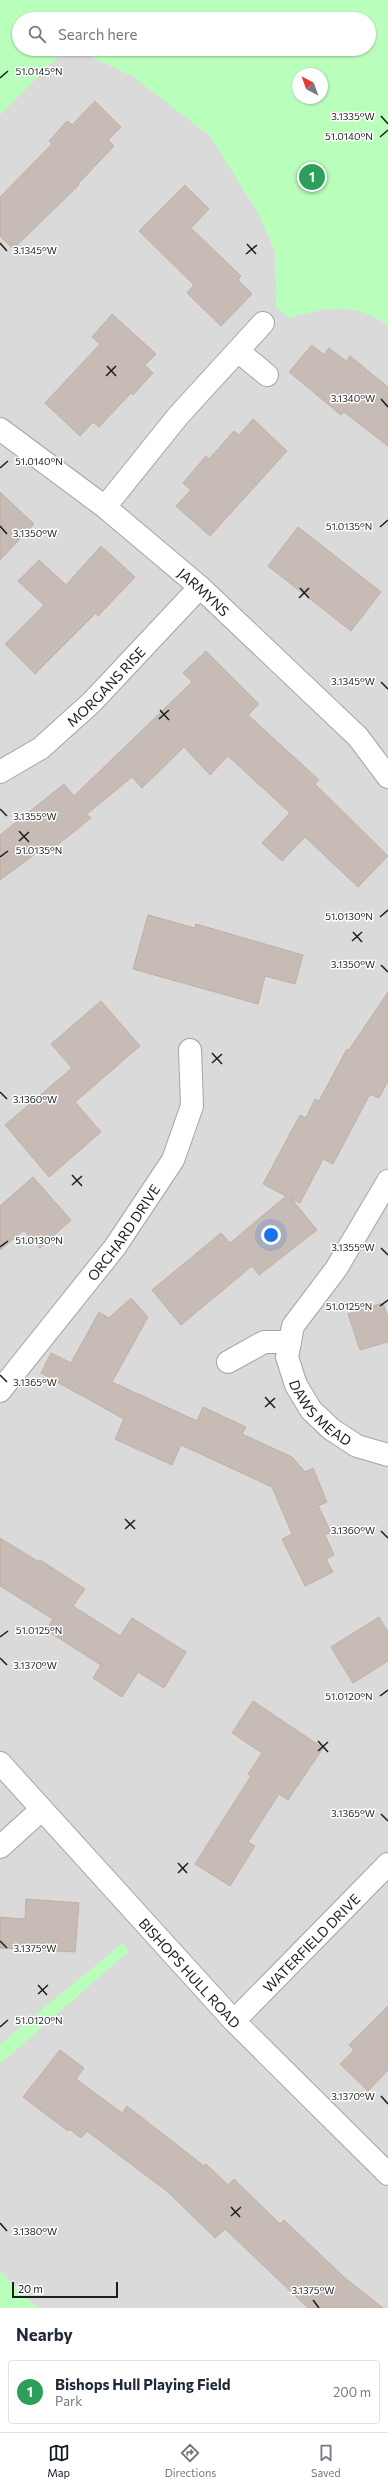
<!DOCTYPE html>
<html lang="en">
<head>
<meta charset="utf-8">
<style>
	:root { --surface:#fff; --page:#f2f2f3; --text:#1f2937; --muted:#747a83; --line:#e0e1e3; --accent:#111827 }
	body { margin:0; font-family:Commissioner,sans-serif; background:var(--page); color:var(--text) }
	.compass { position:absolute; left:292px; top:68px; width:36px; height:36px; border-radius:50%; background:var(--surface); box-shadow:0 1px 3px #0004; rotate:319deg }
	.scale { position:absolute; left:12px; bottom:10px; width:106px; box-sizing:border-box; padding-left:4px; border:2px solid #1d1d1d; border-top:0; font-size:11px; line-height:14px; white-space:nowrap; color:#1d1d1d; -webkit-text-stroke:3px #fff; paint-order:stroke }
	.you { position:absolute; left:271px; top:1235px; width:14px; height:14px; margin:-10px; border:3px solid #fff; border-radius:50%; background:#1a73e8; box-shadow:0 0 0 6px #1a73e833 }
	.badge { display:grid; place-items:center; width:26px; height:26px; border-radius:50%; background:var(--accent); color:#fff; font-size:13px; font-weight:700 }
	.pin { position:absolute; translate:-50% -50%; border:2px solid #fff; box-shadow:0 1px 4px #0006 }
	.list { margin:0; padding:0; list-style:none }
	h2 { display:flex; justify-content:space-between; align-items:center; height:52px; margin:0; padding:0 16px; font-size:17px }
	h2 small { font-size:13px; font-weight:400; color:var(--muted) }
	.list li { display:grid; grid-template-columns:26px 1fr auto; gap:12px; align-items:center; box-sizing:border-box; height:64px; margin:0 8px 8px; padding:0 8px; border:1px solid var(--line); border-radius:4px }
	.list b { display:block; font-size:15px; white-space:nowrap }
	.list p { margin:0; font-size:13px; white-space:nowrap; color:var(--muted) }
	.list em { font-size:13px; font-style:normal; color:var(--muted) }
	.icon { flex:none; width:22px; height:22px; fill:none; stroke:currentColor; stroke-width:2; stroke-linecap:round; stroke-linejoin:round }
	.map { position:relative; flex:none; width:388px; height:2308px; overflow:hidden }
	.search { position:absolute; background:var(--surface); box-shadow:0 1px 3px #0004; left:12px; right:12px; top:12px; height:44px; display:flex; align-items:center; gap:10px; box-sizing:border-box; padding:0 14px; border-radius:22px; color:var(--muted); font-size:15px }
	.sheet { height:124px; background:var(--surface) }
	nav { display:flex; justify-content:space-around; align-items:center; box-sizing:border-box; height:56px; border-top:1px solid var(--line); background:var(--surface); font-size:11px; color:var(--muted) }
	nav a { display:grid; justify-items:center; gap:2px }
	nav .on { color:var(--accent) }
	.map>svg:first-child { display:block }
	.residential { fill:#dbdada; fill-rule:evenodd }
	.park { fill:#bafebb; fill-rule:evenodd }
	.building { fill:#c7bbb5; stroke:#c2afa3 }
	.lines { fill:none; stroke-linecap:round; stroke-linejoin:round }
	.street-casing { stroke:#a4a4a4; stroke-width:24 }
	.street { stroke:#fff; stroke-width:22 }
	.ticks { fill:none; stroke:#1d1d1d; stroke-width:1.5 }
	.labels { text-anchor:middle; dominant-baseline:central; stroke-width:3; stroke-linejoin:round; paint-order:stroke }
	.street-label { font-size:14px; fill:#1d1d1d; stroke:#fff }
	.ticks-label { font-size:10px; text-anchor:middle; fill:#1d1d1d; stroke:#fff; stroke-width:3; stroke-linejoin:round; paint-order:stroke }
</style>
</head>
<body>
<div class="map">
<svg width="388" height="2308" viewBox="0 0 388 2308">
	<rect width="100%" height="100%" fill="#efeae2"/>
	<!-- residential -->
	<path class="residential" d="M0 0H388V2308H0ZM19 19H369V49H19ZM298 74H322V98H298Z"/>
	<!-- park -->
	<g class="park">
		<path d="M0 0H388V325C354 302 327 307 289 318L276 307 275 252 257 211 210 136 132 76 74 49H369V19H19V49H66L0 115ZM298 74H322V98H298Z"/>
		<polygon points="123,1943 129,1951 0,2064 0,2044"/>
		<polygon points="0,2271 38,2308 0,2308"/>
	</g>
	<!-- building -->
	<g class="building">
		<polygon points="95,101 121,127 108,140 114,146 78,184 79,185 13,249 0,236 0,197 52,144 49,141 67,121 72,125"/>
		<polygon points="185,185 209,209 191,228 241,276 238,280 252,294 221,326 187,293 194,285 139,231"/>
		<polygon points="112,314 156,354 145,365 153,373 133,395 131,393 99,427 93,422 80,436 45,403 100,344 92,337"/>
		<polygon points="312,345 324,355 329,348 346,361 350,356 388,387 388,446 344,412 341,415 289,372"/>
		<polygon points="253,419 287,451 210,536 176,506 191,490 183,483 206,456 209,459 234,431 239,435"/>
		<polygon points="0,492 34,524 0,560"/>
		<polygon points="298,527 381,592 351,631 268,566"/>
		<polygon points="101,546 135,577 98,616 96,613 35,674 5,644 44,605 18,581 39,560 66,585"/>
		<polygon points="206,651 259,704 248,715 319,780 315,784 388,856 358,887 305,837 282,861 262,843 290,813 228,756 210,775 184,747 142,788 132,777 87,814 91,818 46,854 42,849 0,880 0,835 64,784 74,796 192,682 183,673"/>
		<polygon points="148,915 195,928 196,924 303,955 295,984 265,976 258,1004 133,969"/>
		<polygon points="388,992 388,1081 379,1098 370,1094 333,1164 323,1159 300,1203 291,1198 317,1230 259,1275 252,1266 181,1325 152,1290 221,1233 230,1243 286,1196 263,1184 300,1115 306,1118 315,1099 319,1101 347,1049 349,1050"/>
		<polygon points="101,1001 140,1046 75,1102 101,1132 49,1177 5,1125 72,1068 51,1044"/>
		<polygon points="33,1177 71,1220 40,1248 24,1230 0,1250 0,1206"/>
		<polygon points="131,1298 148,1317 112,1382 197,1421 203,1407 246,1427 242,1434 292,1457 305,1472 313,1468 327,1502 318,1506 331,1532 325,1535 334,1555 326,1559 333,1572 305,1586 282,1539 292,1534 272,1487 181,1445 172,1465 115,1439 124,1419 41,1373 51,1353 71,1363 99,1312 109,1318"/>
		<polygon points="383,1303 388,1318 388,1342 360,1350 348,1314"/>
		<polygon points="0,1538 39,1562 40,1560 85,1589 73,1606 120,1636 132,1618 186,1652 164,1688 138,1672 122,1697 93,1678 101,1665 46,1630 53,1619 0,1586"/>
		<polygon points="379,1617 388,1632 388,1661 353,1683 331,1647"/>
		<polygon points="253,1701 323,1748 288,1800 279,1794 248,1842 255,1846 230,1886 195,1864 251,1776 248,1774 262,1753 232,1733"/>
		<polygon points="26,1899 79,1903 75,1952 0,1948 0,1917 25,1919"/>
		<polygon points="388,2006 388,2070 368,2091 340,2064 354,2050 349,2045"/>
		<polygon points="60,2050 84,2068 76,2079 122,2113 127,2106 204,2166 206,2164 228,2185 234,2179 280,2224 284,2220 345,2278 383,2308 308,2308 225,2229 215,2238 168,2192 87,2131 81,2138 69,2129 68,2131 23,2097"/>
	</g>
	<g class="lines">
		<defs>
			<g id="street">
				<polyline points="238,351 267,375"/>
				<path id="s1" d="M0 429 105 507 200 587 358 737 388 777"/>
				<polyline points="105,507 178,416 263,323"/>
				<path id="s2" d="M0 772 41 748 92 702 200 587"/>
				<path id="s3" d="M388 1181 336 1269 293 1326 287 1357 296 1385 311 1410 331 1429 357 1446 388 1455"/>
				<polyline points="228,1362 264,1342 290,1342"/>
				<path id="s4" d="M0 1391 115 1247 173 1160 192 1106 190 1050"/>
				<path id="s5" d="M0 1763 234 2021 388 2174"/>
				<polyline points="0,1847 41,1810"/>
				<path id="s6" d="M234 2021 388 1864"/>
			</g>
		</defs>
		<!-- street casing -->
		<use href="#street" class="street-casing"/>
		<!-- street -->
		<use href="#street" class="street"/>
	</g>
	<!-- ticks -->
	<path class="ticks" d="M0 78 8 71M381 116 388 124M380 137 388 130M0 243 7 251M247 244 256 254M246 254 257 245M107 366 116 376M106 376 116 366M381 399 388 407M0 468 8 461M0 526 7 534M380 527 388 520M300 588 309 598M299 598 309 588M381 682 388 689M160 710 169 720M159 719 169 710M0 809 7 816M19 831 29 842M19 841 29 832M0 857 8 851M380 917 388 910M353 932 362 942M352 941 362 932M381 965 388 972M212 1053 222 1064M212 1063 222 1054M0 1092 7 1099M72 1175 82 1186M72 1185 82 1176M0 1247 8 1241M381 1248 388 1255M380 1306 388 1300M0 1375 7 1382M265 1397 275 1408M265 1407 275 1398M125 1519 135 1529M125 1529 135 1520M381 1531 388 1538M0 1637 8 1631M0 1658 7 1665M380 1696 388 1690M318 1741 328 1752M318 1751 328 1742M381 1814 388 1821M178 1863 187 1873M178 1873 188 1863M0 1941 7 1948M38 1985 47 1995M38 1994 48 1985M0 2027 8 2020M381 2096 388 2104M231 2207 240 2217M231 2216 241 2207M0 2223 7 2231M313 2300 319 2308"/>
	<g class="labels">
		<!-- street labels -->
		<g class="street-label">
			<text stroke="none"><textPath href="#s1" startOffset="261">JARMYNS</textPath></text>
			<text stroke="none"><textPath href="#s2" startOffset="137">MORGANS RISE</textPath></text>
			<text stroke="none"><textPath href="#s4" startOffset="201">ORCHARD DRIVE</textPath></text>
			<text stroke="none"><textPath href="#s3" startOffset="272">DAWS MEAD</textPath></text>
			<text stroke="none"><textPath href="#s6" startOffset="110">WATERFIELD DRIVE</textPath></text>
			<text stroke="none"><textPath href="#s5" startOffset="283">BISHOPS HULL ROAD</textPath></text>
		</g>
	</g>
	<g class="ticks-label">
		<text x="39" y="75">51.0145°N</text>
		<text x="353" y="120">3.1335°W</text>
		<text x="349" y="140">51.0140°N</text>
		<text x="35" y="254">3.1345°W</text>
		<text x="353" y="402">3.1340°W</text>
		<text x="39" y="465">51.0140°N</text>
		<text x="349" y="530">51.0135°N</text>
		<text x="35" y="537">3.1350°W</text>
		<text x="353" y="685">3.1345°W</text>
		<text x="35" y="820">3.1355°W</text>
		<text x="39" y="854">51.0135°N</text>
		<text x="349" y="920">51.0130°N</text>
		<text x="353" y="968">3.1350°W</text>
		<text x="35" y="1103">3.1360°W</text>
		<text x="39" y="1244">51.0130°N</text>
		<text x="353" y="1251">3.1355°W</text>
		<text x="349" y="1310">51.0125°N</text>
		<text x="35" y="1386">3.1365°W</text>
		<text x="353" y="1534">3.1360°W</text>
		<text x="39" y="1634">51.0125°N</text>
		<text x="35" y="1669">3.1370°W</text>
		<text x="349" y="1700">51.0120°N</text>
		<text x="353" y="1817">3.1365°W</text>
		<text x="35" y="1952">3.1375°W</text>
		<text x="39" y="2024">51.0120°N</text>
		<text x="353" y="2100">3.1370°W</text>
		<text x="35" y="2235">3.1380°W</text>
		<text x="313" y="2294">3.1375°W</text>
	</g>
</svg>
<svg class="compass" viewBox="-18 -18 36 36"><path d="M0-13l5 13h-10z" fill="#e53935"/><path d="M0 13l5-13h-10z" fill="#747a83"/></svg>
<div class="scale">20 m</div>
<div class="you"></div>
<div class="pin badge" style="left:312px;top:177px;background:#2e9e5b">1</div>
<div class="search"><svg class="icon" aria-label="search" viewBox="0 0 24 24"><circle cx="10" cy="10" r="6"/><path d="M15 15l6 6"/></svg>Search here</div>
</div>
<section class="sheet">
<h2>Nearby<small></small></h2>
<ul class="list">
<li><span class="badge" style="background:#2e9e5b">1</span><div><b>Bishops Hull Playing Field</b><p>Park</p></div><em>200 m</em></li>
</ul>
</section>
<nav>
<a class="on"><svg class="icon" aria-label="map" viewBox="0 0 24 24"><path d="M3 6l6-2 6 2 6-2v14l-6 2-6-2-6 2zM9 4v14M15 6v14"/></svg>Map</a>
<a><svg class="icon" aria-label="directions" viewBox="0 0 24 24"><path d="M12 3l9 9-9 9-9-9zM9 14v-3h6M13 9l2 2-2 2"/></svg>Directions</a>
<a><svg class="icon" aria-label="saved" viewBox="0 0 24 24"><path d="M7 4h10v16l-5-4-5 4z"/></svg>Saved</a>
</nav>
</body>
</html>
